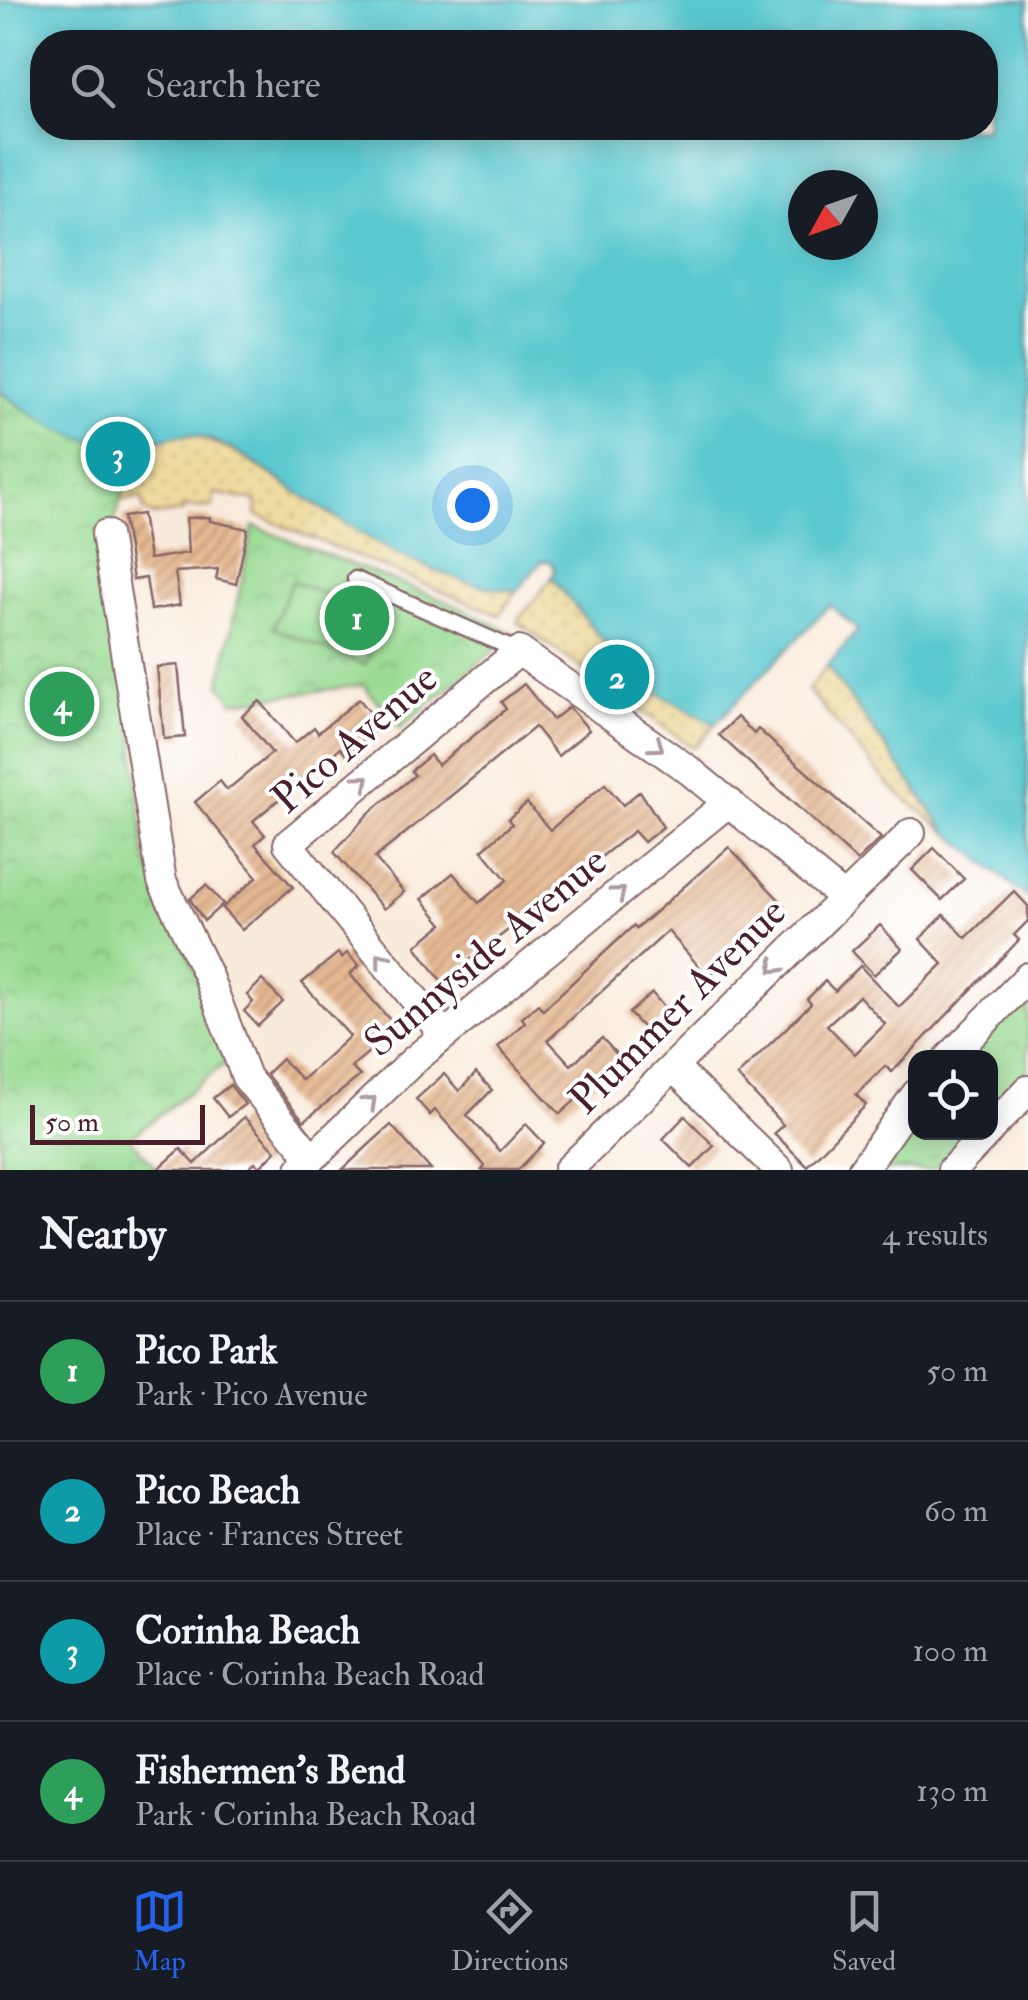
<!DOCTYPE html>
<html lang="en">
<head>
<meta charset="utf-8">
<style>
	:root { --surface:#171b24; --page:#20242c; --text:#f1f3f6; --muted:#9ea1a6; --line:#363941; --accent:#2563eb }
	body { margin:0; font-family:"IM FELL Double Pica",serif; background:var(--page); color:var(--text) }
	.controls { position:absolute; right:30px; bottom:30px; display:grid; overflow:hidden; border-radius:20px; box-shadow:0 5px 25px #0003 }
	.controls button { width:90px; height:90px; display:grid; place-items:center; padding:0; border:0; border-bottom:2px solid var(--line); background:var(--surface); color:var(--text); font:50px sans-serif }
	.compass { position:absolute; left:788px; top:170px; width:90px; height:90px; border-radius:50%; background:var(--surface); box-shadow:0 5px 25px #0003; rotate:230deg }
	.scale { position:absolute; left:30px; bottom:25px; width:175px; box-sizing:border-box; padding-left:10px; border:5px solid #4a1f2b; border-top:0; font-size:28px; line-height:35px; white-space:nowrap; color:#4a1f2b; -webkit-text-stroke:8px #fff; paint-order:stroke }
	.you { position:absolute; left:472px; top:505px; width:35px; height:35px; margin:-25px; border:8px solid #fff; border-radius:50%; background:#1a73e8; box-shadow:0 0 0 15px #1a73e833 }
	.badge { display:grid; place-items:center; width:65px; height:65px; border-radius:50%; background:var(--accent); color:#fff; font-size:32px; font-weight:700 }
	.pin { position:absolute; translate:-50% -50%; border:5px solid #fff; box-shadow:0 2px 10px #0006 }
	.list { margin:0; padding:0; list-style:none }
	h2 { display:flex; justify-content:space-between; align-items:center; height:130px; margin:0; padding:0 40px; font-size:42px }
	h2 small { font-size:32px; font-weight:400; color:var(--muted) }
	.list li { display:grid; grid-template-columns:65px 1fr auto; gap:30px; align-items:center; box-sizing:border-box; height:140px; padding:0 40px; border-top:2px solid var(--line) }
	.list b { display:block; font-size:38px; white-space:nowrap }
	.list p { margin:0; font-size:32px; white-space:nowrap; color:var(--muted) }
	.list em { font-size:32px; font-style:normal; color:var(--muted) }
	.icon { flex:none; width:55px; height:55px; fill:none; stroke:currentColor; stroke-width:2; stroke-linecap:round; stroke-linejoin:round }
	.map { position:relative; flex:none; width:1028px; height:1170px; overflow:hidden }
	.search { position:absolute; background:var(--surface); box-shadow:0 5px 25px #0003; left:30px; right:30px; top:30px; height:110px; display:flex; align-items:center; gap:25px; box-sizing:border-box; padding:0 35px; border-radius:40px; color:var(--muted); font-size:38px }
	.sheet { height:690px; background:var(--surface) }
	nav { display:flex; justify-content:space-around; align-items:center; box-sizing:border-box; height:140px; border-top:2px solid var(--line); background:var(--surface); font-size:28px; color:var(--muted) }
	nav a { display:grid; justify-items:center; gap:5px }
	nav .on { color:var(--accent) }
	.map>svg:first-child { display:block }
	.sand { fill:url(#sand-dots); stroke:#9c7c64; stroke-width:2.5 }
	.park { fill:url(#park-crowns); stroke:#717c5e; stroke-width:2.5 }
	.pitch { fill:#98da91; stroke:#717c5e; stroke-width:2.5 }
	.water { fill:#5ac8cf; stroke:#52747d; stroke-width:2.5; fill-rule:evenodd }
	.building { fill:url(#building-hatch); fill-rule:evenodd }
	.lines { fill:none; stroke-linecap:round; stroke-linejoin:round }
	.service-casing { stroke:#876669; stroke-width:19 }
	.minor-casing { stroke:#876669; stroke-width:32 }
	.service { stroke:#fff; stroke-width:14 }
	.minor { stroke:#fff; stroke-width:28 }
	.oneway { stroke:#ae9aa0 }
	.labels { text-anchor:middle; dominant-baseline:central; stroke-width:8; stroke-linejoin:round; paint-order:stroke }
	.street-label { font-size:42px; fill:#4a1f2b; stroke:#fff }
</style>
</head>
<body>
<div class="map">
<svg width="1028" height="1170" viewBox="0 0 1028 1170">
	<defs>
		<pattern id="sand-dots" width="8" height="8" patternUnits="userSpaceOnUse" patternTransform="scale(2.5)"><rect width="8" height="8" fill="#eeda9e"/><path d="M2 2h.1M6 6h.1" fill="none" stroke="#cebb88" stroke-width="1.8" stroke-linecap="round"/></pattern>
		<pattern id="park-crowns" width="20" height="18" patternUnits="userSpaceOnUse" patternTransform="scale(2.5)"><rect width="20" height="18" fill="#98da91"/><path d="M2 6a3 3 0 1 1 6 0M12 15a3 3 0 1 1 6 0" fill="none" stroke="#84bb7d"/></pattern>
		<pattern id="building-hatch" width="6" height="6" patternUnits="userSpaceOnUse" patternTransform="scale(2.5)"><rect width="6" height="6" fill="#e6b993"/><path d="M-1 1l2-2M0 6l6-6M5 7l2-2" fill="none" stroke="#bc9678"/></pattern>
	</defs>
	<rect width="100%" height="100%" fill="#fff"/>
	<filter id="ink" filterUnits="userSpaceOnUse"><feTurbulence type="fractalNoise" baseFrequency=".01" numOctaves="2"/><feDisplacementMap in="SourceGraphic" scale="20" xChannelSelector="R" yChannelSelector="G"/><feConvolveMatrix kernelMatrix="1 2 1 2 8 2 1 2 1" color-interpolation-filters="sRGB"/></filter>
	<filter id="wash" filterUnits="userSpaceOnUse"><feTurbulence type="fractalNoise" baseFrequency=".0048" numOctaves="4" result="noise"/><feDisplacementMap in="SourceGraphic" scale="40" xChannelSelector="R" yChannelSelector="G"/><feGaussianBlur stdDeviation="2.25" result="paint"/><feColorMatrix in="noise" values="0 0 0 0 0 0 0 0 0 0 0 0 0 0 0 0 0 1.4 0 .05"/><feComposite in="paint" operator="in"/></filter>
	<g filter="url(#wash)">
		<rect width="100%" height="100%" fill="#f9ebdb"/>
		<!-- sand -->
		<g class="sand">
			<polygon points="0,390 16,404 138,445 171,435 197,436 233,451 395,551 517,591 499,615 256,515 257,501 214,493 213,507 182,508 182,512 154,516 144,511 142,498 102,503"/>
			<polygon points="552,578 621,662 656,692 715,724 694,748 517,622"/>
			<polygon points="827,666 947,832 892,788 808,690"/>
		</g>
		<!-- park -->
		<g class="park">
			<path d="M0 390C38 423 89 440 138 445L114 522 145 858 199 980 227 1062 130 1138 158 1170H0Z"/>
			<polygon points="253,526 448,602 514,634 400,728 363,685 234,702 220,684"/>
			<polygon points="1028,990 1028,1069 991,1107 990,1058 962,1058"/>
			<polygon points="915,1110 916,1132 967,1133 933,1170 874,1170"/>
		</g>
		<!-- pitch -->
		<polygon class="pitch" points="292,581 384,618 365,665 273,628"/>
		<!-- water -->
		<path class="water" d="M0 0H1028V898L947 832 827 666 858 630 830 605 715 724 656 692 621 662 552 578 555 568 550 561H542L517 591C439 585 360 535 297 492 267 472 233 445 198 436 176 431 159 443 138 445 90 450 34 420 0 390ZM42 42H986V128H42ZM803 185H863V245H803Z"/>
		<g id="blocks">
			<!-- building -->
			<g class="building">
				<polygon points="142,514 149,559 188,553 186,518 210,517 210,521 248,529 236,584 216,579 218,569 175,572 180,605 151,610 146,578 133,580 123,517"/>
				<polygon points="178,665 185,737 164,739 157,667"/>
				<polygon points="524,684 553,720 569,707 589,730 558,756 535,727 375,858 404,892 384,909 334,852 368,814 415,775 411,771 430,755 438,765 506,709 501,702"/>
				<polygon points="359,699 378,722 378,728 346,755 340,748 253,821 265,835 255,844 293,887 242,930 222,908 257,877 195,802 220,781 227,790 272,753 242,716 260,701 295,743 314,727 318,733"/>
				<polygon points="737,717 754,734 758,729 881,838 857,861 719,735"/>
				<polygon points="605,784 623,805 640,791 663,827 644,842 634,831 442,982 416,946 443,924 422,899 453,873 479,903 507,880 482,850 512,824 508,819 527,803 550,830"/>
				<polygon points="729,847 784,905 708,977 668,931 548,1040 571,1065 602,1038 621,1059 560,1114 498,1047 525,1022 522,1018 538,1004 543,1010 633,926 636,929"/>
				<polygon points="934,848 964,879 942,900 912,870"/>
				<polygon points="206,885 223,904 204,921 190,899"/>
				<path d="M1014 891 1028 906V921L1014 935 1019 940 892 1072 885 1066 856 1095 866 1105 807 1166 774 1133 783 1125 737 1076 811 1004 807 999 825 981 835 991 860 966 899 1007 943 964 920 939 944 915 966 938ZM859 996 885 1024 855 1054 827 1025Z"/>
				<polygon points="880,925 902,949 874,975 852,951"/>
				<polygon points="338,953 342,958 347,953 359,966 350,974 397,1028 351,1067 360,1076 304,1121 266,1074 282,1059 302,1080 350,1036 302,983"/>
				<polygon points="262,980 283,1002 258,1026 244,1011 253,1002 247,995"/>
				<polygon points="652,993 669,1013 647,1032 629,1013"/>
				<polygon points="476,1073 492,1090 467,1115 500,1151 526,1124 544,1143 518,1170 482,1170 485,1166 435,1110 430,1115 416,1099 444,1074 459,1091"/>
				<polygon points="230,1085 245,1104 228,1117 213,1098"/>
				<polygon points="685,1116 714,1146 692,1168 663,1139"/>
				<polygon points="244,1117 276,1151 260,1167 255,1162 246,1170 157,1170 181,1149 195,1164"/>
				<polygon points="391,1125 431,1170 342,1170 372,1142"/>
			</g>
		</g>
	</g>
	<g filter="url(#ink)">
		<use href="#blocks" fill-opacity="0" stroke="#876669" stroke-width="2.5"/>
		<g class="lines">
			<defs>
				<polyline id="service" points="355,579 518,651"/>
				<g id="minor">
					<polyline points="106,534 162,881 207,974 246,1077 312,1158"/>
					<polyline points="444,1035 288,844 519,651 690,771 844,898"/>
					<polyline points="949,1058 1028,977"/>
					<polyline points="673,1067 779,1170"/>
					<polyline points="990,1129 1028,1090"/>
					<polyline points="301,1169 413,1061 729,802"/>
					<polyline points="568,1170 911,833"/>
					<polyline points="862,1170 916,1094"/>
					<polyline points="952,1170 988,1132"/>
				</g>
			</defs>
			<!-- service casing -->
			<use href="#service" class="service-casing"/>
			<!-- minor casing -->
			<use href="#minor" class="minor-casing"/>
			<!-- service -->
			<use href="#service" class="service"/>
			<!-- minor -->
			<use href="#minor" class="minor"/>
		</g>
		<!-- one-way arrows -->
		<defs><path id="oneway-chevron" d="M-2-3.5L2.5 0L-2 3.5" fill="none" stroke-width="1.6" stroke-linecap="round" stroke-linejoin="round" transform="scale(2.5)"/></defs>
		<g class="oneway">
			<use href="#oneway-chevron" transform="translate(657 746) rotate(36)"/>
			<use href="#oneway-chevron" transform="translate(363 781) rotate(-40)"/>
			<use href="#oneway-chevron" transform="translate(619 893) rotate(-40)"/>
			<use href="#oneway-chevron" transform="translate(382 959) rotate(-129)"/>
			<use href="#oneway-chevron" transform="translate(775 967) rotate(135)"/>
			<use href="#oneway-chevron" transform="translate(370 1102) rotate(-44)"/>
		</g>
	</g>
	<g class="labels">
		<!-- street labels -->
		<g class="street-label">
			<text transform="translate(355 739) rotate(-41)">Pico Avenue</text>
			<text transform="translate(486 952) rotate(-40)">Sunnyside Avenue</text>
			<text transform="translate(678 1006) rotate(-45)">Plummer Avenue</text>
		</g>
	</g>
</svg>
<div class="controls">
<button><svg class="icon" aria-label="locate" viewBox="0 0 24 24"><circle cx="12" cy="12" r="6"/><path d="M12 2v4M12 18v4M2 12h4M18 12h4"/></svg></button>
</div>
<svg class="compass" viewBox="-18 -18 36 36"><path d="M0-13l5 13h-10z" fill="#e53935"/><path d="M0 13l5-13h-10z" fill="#9ea1a6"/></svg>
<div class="scale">50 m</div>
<div class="you"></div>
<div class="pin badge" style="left:357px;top:618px;background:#2e9e5b">1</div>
<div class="pin badge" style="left:617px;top:677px;background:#0f9aa8">2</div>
<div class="pin badge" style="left:118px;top:454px;background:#0f9aa8">3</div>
<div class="pin badge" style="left:62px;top:704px;background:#2e9e5b">4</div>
<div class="search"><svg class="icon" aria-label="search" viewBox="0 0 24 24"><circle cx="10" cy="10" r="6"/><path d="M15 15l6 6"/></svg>Search here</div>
</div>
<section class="sheet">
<h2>Nearby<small>4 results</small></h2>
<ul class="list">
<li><span class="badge" style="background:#2e9e5b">1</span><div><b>Pico Park</b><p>Park · Pico Avenue</p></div><em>50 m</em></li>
<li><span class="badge" style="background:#0f9aa8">2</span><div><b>Pico Beach</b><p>Place · Frances Street</p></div><em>60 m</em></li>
<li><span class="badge" style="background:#0f9aa8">3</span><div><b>Corinha Beach</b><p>Place · Corinha Beach Road</p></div><em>100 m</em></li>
<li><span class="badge" style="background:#2e9e5b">4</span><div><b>Fishermen's Bend</b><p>Park · Corinha Beach Road</p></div><em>130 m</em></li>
</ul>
</section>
<nav>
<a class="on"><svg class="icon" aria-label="map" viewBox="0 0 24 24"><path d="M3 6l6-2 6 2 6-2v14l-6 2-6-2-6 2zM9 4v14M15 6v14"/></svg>Map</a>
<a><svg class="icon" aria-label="directions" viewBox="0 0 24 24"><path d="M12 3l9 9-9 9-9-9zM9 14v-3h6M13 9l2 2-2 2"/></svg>Directions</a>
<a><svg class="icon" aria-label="saved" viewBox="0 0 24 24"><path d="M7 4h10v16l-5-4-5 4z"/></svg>Saved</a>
</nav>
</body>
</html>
